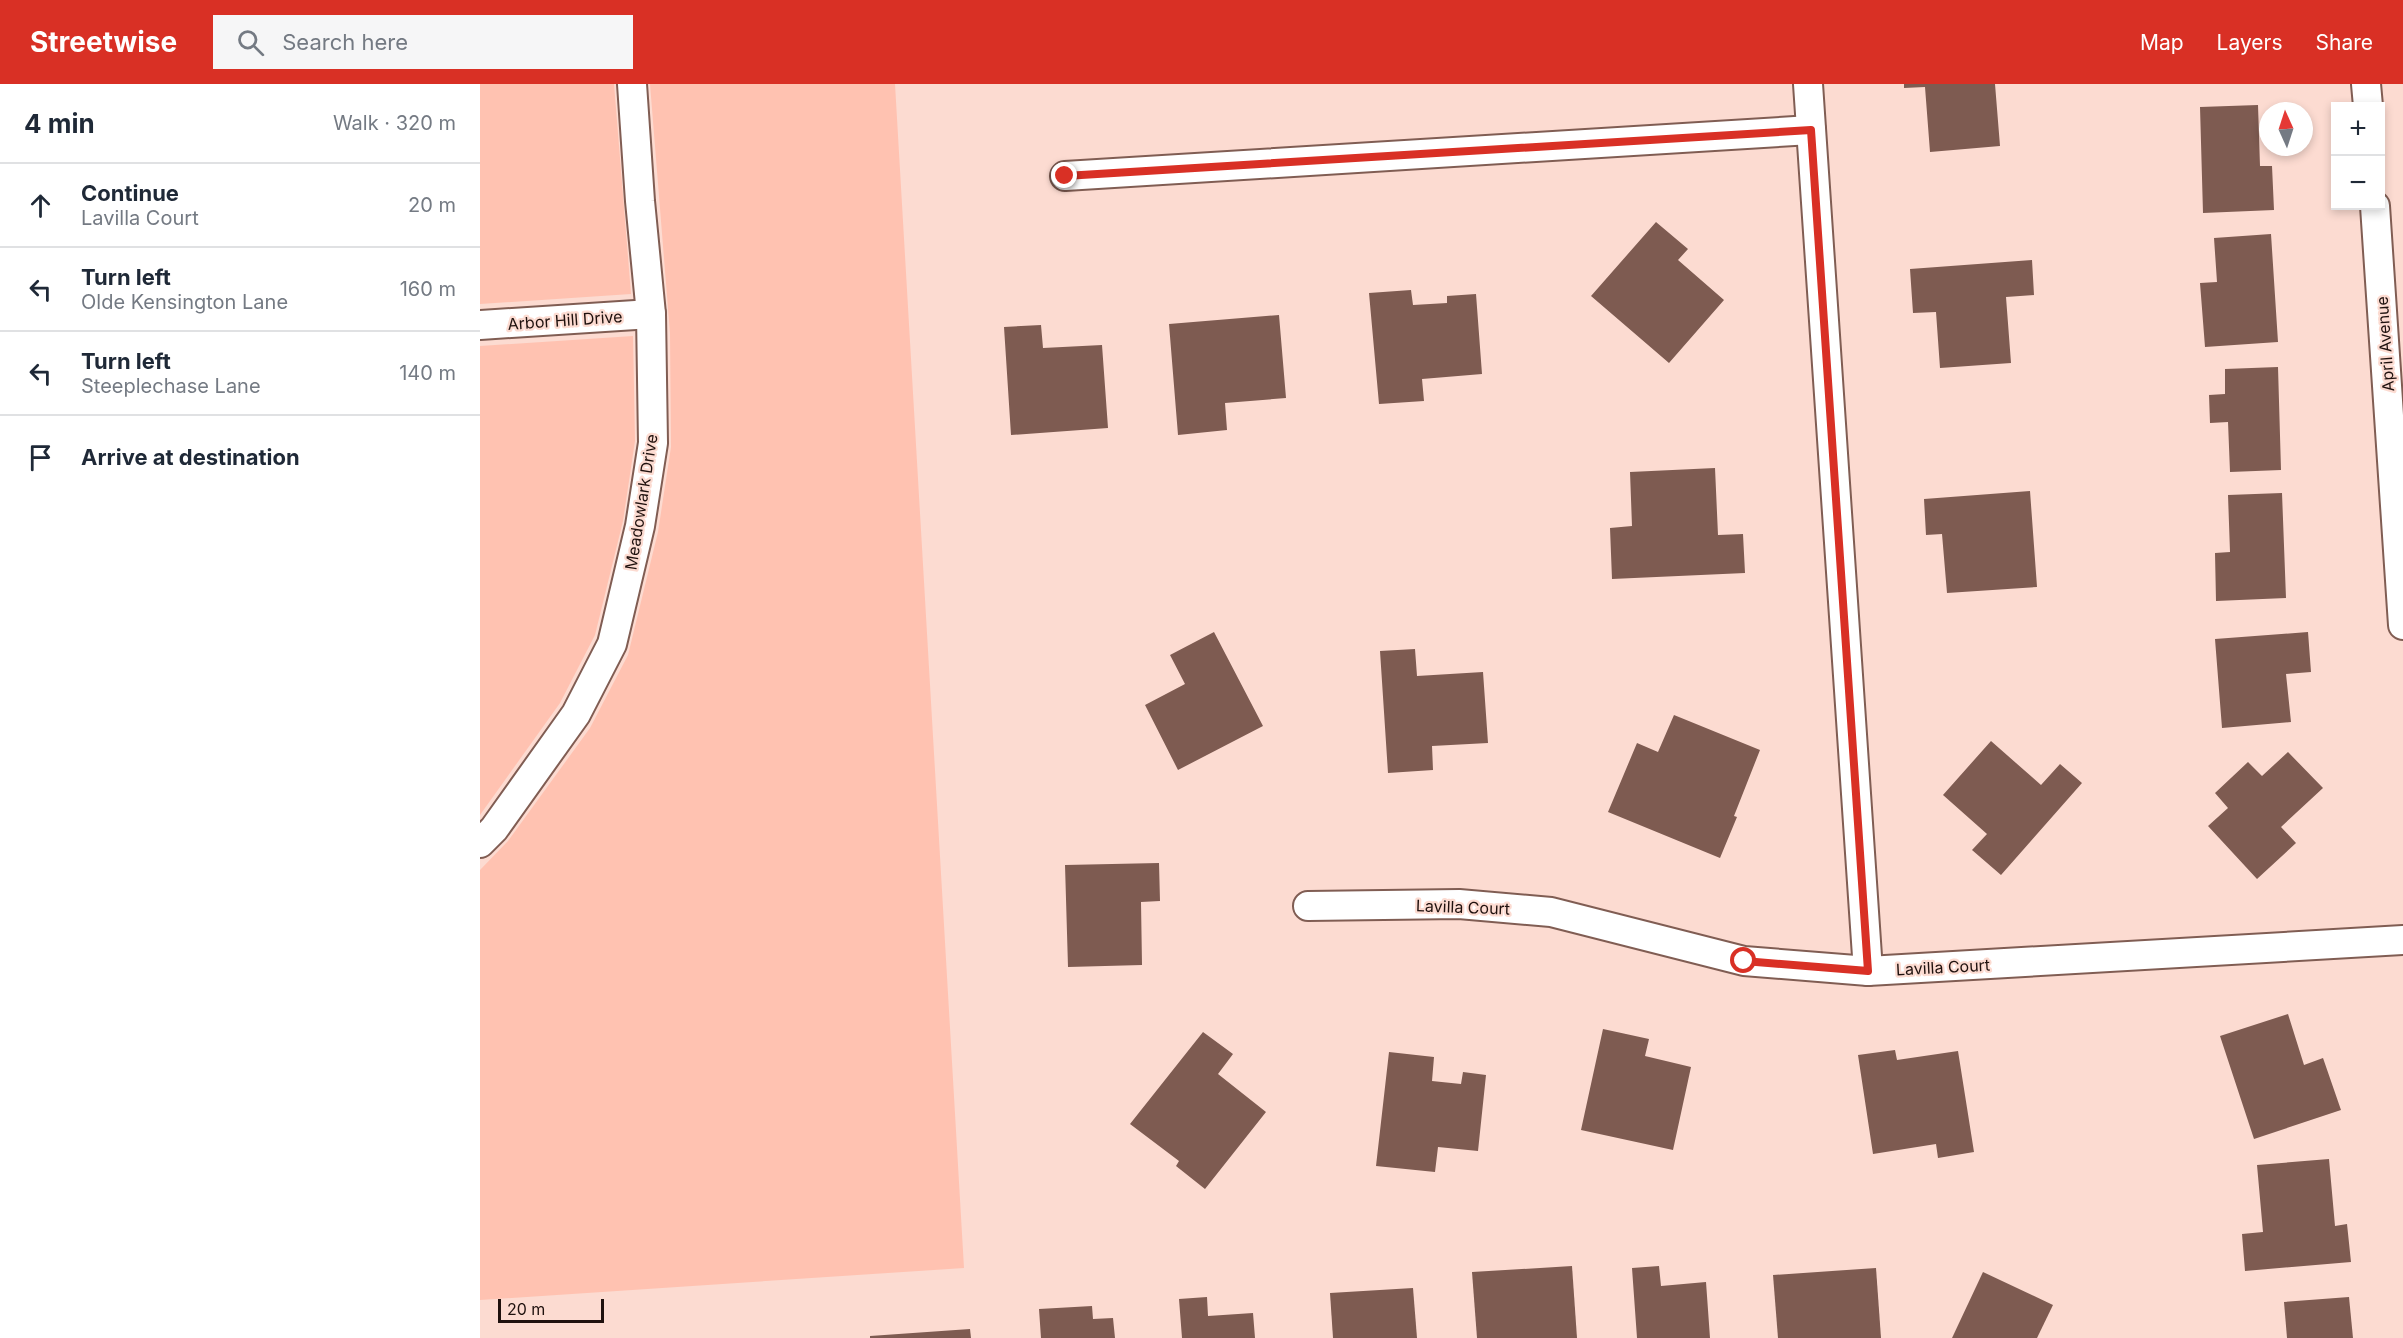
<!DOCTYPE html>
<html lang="en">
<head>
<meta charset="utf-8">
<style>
	:root { --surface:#fff; --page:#f6f6f7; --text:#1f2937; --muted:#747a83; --line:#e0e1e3; --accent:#d93025 }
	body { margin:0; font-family:Inter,sans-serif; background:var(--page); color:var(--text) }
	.controls { position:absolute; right:18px; top:18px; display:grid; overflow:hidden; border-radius:0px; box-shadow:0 3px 9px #0003 }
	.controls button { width:54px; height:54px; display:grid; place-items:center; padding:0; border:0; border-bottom:2px solid var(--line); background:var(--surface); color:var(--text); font:30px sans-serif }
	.compass { position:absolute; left:1779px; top:18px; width:54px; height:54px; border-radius:50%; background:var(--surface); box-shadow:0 3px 9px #0003; rotate:357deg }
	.scale { position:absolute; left:18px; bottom:15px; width:106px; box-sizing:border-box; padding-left:6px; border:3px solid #1f110e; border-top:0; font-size:16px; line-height:21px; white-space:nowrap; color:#1f110e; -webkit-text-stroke:4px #fcdbd1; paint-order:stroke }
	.stop { position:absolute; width:18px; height:18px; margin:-14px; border:4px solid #d93025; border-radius:50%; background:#fff }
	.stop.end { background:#d93025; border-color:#fff; box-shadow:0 2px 6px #0008 }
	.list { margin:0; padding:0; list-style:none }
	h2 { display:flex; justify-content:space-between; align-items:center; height:78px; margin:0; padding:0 24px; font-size:26px }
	h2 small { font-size:20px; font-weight:400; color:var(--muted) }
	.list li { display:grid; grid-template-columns:39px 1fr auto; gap:18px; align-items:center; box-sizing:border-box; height:84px; padding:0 24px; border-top:2px solid var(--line) }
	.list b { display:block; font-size:22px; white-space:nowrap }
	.list p { margin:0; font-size:20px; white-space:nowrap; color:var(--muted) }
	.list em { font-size:20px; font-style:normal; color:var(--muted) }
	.icon { flex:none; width:33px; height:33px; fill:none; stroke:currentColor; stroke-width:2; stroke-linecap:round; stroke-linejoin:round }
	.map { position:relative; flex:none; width:1923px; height:1254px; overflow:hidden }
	header { display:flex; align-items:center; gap:36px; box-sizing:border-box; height:84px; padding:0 30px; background:var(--accent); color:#fff }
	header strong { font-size:28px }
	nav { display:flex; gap:33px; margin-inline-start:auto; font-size:21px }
	.search { width:420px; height:54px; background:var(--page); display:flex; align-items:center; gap:15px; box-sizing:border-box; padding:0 21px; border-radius:0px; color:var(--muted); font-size:22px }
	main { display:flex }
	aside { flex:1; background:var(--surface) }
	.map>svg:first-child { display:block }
	.green { fill:#ffc2b1 }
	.building { fill:#7e5b51 }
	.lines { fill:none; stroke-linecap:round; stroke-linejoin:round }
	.street-casing { stroke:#805d53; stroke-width:32 }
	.street { stroke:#fff; stroke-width:28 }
	.route { stroke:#d93025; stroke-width:8 }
	.labels { text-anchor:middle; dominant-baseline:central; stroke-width:4.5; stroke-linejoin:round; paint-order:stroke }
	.street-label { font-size:16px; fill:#1f110e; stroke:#fcdbd1 }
</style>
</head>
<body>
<header>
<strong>Streetwise</strong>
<div class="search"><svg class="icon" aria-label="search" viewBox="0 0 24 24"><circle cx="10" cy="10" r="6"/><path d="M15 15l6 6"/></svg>Search here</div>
<nav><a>Map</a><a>Layers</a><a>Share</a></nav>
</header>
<main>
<aside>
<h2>4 min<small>Walk · 320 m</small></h2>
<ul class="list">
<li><svg class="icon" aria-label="ahead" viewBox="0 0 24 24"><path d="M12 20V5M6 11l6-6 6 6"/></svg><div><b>Continue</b><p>Lavilla Court</p></div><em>20 m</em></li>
<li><svg class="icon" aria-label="left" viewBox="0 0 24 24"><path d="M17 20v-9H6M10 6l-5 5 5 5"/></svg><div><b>Turn left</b><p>Olde Kensington Lane</p></div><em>160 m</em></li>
<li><svg class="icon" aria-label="left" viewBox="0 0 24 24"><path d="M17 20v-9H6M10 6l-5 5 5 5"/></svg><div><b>Turn left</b><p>Steeplechase Lane</p></div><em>140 m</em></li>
<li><svg class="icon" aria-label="arrive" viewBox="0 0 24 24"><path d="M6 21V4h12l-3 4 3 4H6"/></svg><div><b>Arrive at destination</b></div></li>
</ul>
</aside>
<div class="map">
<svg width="1923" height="1254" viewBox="0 0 1923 1254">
	<rect width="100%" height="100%" fill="#fcdbd1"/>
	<!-- green -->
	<g class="green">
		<polygon points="0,0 134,0 151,210 0,220"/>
		<polygon points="170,0 415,0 484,1184 0,1216 0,786 28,757 110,644 148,571 178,448 191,363 190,249"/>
		<polygon points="153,252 155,357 143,437 115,551 80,619 0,731 0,262"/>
	</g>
	<!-- building -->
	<g class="building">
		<polygon points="1424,0 1515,0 1520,62 1450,68 1445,3 1424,4"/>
		<polygon points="1778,21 1780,82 1792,82 1794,126 1723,129 1720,23"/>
		<polygon points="1176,138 1208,165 1198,176 1244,216 1189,279 1111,212"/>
		<polygon points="1791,150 1798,258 1725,263 1720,199 1737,198 1734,154"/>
		<polygon points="1552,176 1554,211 1526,213 1531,279 1460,284 1456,228 1433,229 1430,185"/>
		<polygon points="931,206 933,221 967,219 967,212 996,210 1002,290 942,295 944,317 899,320 889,209"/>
		<polygon points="799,231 806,314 745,319 747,346 698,351 689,240"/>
		<polygon points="561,241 563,264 622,261 628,344 531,351 524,243"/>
		<polygon points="1798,283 1801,386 1750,388 1748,338 1730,339 1729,311 1745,310 1745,285"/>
		<polygon points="1235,384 1238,451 1263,450 1265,489 1132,495 1130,444 1152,442 1150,388"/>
		<polygon points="1550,407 1557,503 1467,509 1462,450 1446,451 1444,415"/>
		<polygon points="1802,409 1806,514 1736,517 1735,469 1750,468 1748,411"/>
		<polygon points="734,548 783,642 698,686 665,621 705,600 690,571"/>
		<polygon points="1828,548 1831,588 1806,590 1811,638 1742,644 1735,555"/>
		<polygon points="935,565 937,592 1003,588 1008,659 952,662 953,686 908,689 900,567"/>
		<polygon points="1194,631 1280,666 1254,732 1257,733 1240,774 1128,728 1157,659 1178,668"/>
		<polygon points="1511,657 1561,701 1580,680 1602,699 1521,791 1492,766 1507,750 1463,711"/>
		<polygon points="1808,668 1843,704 1801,743 1816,759 1777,795 1728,742 1748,724 1735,709 1768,678 1782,692"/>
		<polygon points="679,779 680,817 661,818 662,881 588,883 585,781"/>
		<polygon points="1808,930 1824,981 1843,974 1861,1026 1774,1055 1740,952"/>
		<polygon points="1123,945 1169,955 1165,972 1211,983 1193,1066 1101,1046"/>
		<polygon points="723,948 753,970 738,990 786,1028 725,1105 696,1082 699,1077 650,1040"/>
		<polygon points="1415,966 1417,976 1478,967 1494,1068 1458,1074 1456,1060 1393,1070 1378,971"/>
		<polygon points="909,968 954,973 952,997 981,1000 983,988 1006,991 998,1067 958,1063 955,1088 896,1082"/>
		<polygon points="1849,1075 1855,1142 1867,1140 1871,1178 1765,1187 1762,1150 1783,1148 1777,1081"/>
		<polygon points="1092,1182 1097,1254 997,1254 992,1188"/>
		<polygon points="1179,1182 1181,1202 1226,1198 1230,1254 1157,1254 1152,1184"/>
		<polygon points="1396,1184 1401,1254 1298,1254 1293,1191"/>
		<polygon points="1503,1188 1573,1221 1557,1254 1472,1254"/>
		<polygon points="933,1204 937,1254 853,1254 850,1209"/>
		<polygon points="727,1213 728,1232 773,1229 775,1254 702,1254 699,1215"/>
		<polygon points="1869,1213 1873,1254 1807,1254 1804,1218"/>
		<polygon points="612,1222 613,1235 633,1234 635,1254 561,1254 559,1225"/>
		<polygon points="490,1245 491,1254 390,1254 390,1252"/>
	</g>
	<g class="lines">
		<defs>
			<g id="street">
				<polyline points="1328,0 1388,887"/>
				<polyline points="1886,0 1888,22"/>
				<polyline points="585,92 1331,46"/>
				<polyline points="1895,122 1923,541"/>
				<polyline points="0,241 171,230"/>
				<polyline points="0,759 14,745 96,630 132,560 160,442 173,359 171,230 160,117 152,0"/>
				<polyline points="828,822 979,820 1071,828 1264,877 1388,887 1923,856"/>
			</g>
		</defs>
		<!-- street casing -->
		<use href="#street" class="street-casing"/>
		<!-- street -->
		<use href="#street" class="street"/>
	</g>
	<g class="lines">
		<!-- route -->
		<polyline class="route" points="585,92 1331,46 1388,887 1264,877"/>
	</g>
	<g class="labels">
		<!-- street labels -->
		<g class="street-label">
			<text transform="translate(85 236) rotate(-4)">Arbor Hill Drive</text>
			<text transform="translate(1905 260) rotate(-94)">April Avenue</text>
			<text transform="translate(161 418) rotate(-81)">Meadowlark Drive</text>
			<text transform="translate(983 823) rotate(2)">Lavilla Court</text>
			<text transform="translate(1463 883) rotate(-3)">Lavilla Court</text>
		</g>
	</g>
</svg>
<div class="controls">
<button>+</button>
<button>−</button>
</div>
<svg class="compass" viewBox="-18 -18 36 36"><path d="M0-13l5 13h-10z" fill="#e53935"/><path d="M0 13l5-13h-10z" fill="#747a83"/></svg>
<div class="scale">20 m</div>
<div class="stop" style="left:1264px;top:877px"></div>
<div class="stop end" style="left:585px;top:92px"></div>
</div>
</main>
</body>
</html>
